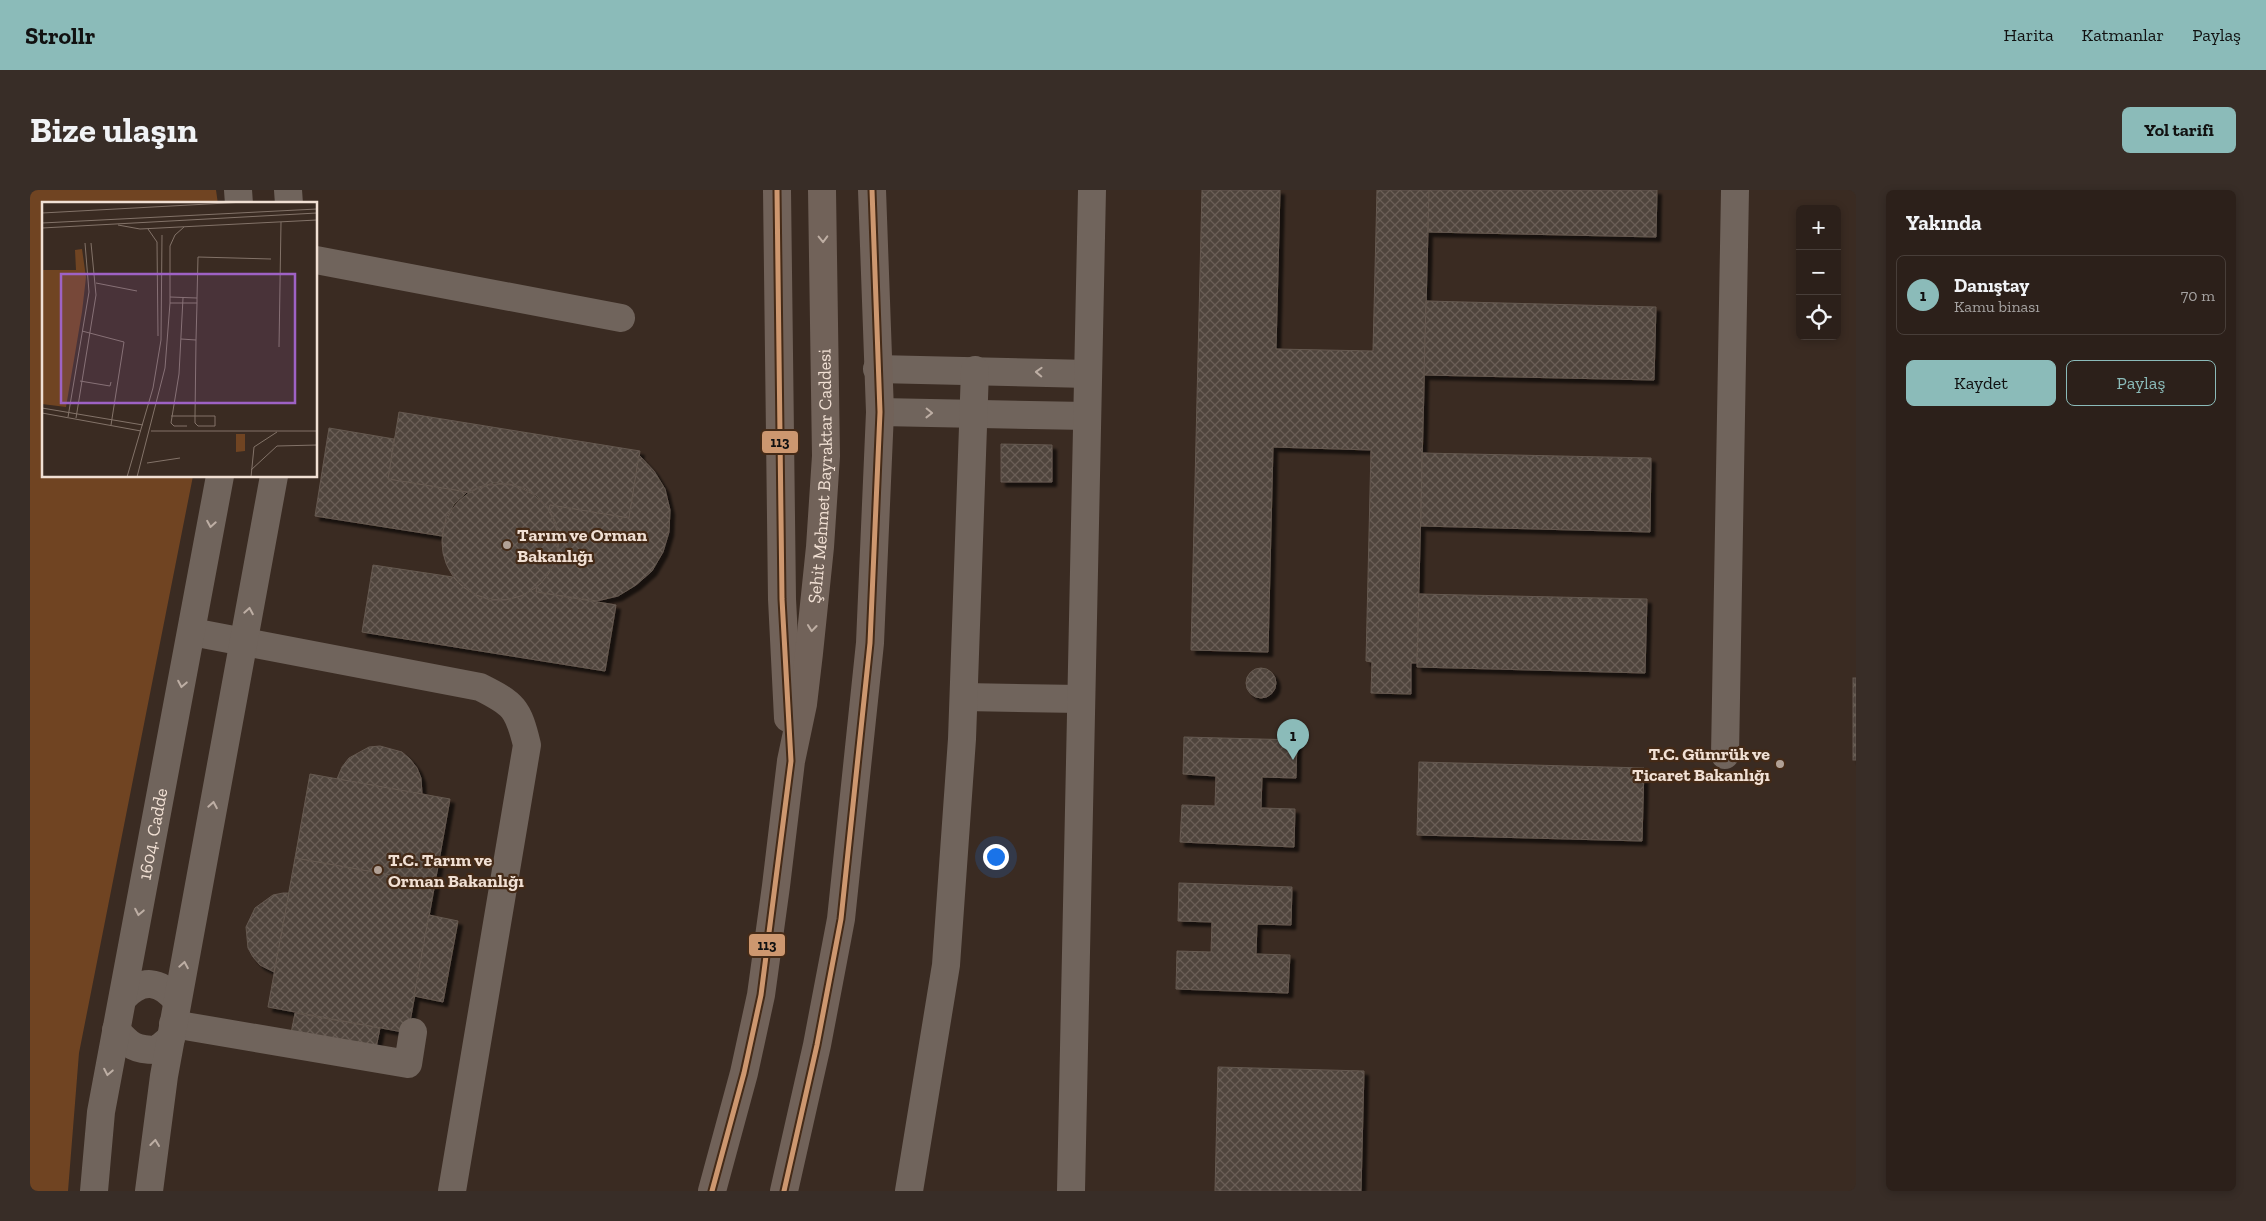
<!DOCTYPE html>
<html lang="tr">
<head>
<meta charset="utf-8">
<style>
	:root { --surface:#2c201a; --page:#382d27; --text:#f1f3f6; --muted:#a6a3a2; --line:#483e39; --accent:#8bbbb9 }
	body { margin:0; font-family:"Zilla Slab",serif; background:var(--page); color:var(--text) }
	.controls { position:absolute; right:15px; top:15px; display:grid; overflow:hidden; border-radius:8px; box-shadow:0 2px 8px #0003 }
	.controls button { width:45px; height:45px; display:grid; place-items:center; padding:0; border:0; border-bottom:1px solid var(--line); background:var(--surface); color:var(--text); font:25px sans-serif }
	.you { position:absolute; left:965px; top:666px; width:18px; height:18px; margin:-12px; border:4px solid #fff; border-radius:50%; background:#1a73e8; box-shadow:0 0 0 8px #1a73e833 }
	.badge { display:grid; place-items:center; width:32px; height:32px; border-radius:50%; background:var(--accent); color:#111; font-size:16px; font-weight:700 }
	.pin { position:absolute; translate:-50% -41px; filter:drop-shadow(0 1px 2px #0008) }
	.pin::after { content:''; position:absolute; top:26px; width:18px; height:15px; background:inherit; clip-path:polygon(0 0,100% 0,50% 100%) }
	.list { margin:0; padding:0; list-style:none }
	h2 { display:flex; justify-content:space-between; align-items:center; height:65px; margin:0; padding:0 20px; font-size:21px }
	h2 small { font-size:16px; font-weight:400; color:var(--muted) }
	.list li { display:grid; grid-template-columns:32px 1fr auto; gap:15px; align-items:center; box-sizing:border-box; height:80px; margin:0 10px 10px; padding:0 10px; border:1px solid var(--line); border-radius:8px }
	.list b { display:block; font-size:19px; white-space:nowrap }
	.list p { margin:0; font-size:16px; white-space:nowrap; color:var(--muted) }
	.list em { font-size:16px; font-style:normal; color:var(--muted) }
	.actions { display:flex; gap:10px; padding:15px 20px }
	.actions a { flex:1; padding:11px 0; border:1px solid var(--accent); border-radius:8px; text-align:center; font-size:18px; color:var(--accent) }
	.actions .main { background:var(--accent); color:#111 }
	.icon { flex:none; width:28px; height:28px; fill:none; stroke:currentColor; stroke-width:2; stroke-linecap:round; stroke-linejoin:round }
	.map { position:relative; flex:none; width:1826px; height:1001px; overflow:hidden; border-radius:8px }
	header { display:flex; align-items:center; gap:30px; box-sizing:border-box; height:70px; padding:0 25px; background:var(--accent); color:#111 }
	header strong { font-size:24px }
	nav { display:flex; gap:28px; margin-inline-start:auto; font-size:18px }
	.intro { display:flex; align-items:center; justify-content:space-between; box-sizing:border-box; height:120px; padding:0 30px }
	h1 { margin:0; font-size:35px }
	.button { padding:12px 22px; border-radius:8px; background:var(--accent); color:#111; font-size:18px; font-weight:700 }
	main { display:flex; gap:30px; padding:0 30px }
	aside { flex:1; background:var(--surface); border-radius:8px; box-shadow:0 2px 8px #0003 }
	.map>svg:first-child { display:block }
	.park { fill:#704422 }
	.building { fill:url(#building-cross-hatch); stroke:#655950; filter:url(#shadow) }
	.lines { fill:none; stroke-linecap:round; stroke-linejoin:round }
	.minor { stroke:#70645c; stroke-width:28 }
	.major { stroke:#716259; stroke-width:28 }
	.bus-1-casing { stroke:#442a17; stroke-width:9 }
	.bus-1 { stroke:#cd976f; stroke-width:5 }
	.oneway { stroke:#beaea3 }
	.oneway2 { stroke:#bdaea4 }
	.poi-dot { fill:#b1a196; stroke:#442a17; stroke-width:2 }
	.labels { text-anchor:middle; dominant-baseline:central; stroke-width:4.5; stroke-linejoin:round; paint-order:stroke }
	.street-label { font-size:18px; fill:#f1e0d4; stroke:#442a17 }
	.poi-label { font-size:18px; font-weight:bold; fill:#f1e0d4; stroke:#442a17; text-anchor:start }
	.inset-road { fill:none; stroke:#837369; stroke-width:1 }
	.view { fill:#9e62c5; fill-opacity:0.15; stroke:#9e62c5; stroke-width:2.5 }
	.inset-edge { fill:none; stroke:#f1e0d4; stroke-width:2.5 }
	.line-badge { stroke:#442a17; stroke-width:2 }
	.pale-badge-label { font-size:14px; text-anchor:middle; font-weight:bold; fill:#111 }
</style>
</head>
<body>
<header>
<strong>Strollr</strong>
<nav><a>Harita</a><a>Katmanlar</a><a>Paylaş</a></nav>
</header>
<div class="intro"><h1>Bize ulaşın</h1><a class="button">Yol tarifi</a></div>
<main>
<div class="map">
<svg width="1826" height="1001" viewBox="0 0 1826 1001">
	<defs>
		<pattern id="building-cross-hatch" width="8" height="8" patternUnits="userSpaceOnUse" patternTransform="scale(1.25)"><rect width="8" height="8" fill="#50443c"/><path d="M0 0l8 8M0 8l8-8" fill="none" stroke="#6a5f57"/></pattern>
		<filter id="shadow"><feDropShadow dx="4.5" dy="4.5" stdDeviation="1" flood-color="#0009"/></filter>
	</defs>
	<rect width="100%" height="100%" fill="#3a2b22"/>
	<!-- park -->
	<polygon class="park" points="0,0 186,0 188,14 14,14 14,286 163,286 49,863 38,1001 0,1001"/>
	<!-- building -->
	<g class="building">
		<polygon points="1172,0 1250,0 1246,159 1343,161 1347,0 1399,0 1387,473 1381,473 1381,504 1341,503 1342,472 1336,471 1341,260 1243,257 1238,462 1161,460"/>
		<polygon points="1399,0 1627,0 1626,47 1398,42"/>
		<polygon points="1396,111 1626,117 1624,190 1394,185"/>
		<polygon points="369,222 610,261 599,328 520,315 519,320 507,306 494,298 479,294 464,293 449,297 437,303 437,302 358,289"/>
		<polygon points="299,238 364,249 358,289 437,302 424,314 416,328 412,346 285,326"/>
		<polygon points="971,254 1022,255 1022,292 971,292"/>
		<polygon points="1392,263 1621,268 1620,342 1391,336"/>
		<polygon points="609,265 624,281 635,299 640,320 639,342 633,362 622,381 606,395 588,406 567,411 506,402 507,397 524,376 528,361 529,346 525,331 519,320 520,315 599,328"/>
		<circle cx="470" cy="352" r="58"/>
		<polygon points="343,375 423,387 433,397 446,405 460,410 476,410 491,406 507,397 506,402 586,415 575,481 332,442"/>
		<polygon points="1389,404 1617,409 1615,483 1387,477"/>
		<circle cx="1231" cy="493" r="15"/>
		<rect x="1823" y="488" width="3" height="82"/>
		<polygon points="1154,547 1267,550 1266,588 1232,587 1231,618 1265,619 1264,657 1150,652 1152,615 1185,616 1186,586 1153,584"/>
		<polygon points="350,556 372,562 380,569 387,578 391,588 392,604 307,589 312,577 319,568 339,557"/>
		<polygon points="1389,572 1614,578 1612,651 1387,645"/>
		<polygon points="280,584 420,609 405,693 265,668"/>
		<polygon points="265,668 405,693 378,843 238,817"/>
		<polygon points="1149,693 1262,697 1261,735 1227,734 1226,764 1260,765 1258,803 1146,799 1147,761 1181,762 1182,732 1148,731"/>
		<polygon points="253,703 259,703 244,782 230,775 223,767 218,758 216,737 225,718 243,705"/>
		<polygon points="399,725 428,731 413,812 384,806"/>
		<polygon points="265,823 350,838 346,858 261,843"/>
		<polygon points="1188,877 1334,881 1331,1001 1185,1001"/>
	</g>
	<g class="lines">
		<!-- minor -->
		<g class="minor">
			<polyline points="208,0 209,14"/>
			<polyline points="258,0 259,14"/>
			<polyline points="286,70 591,128"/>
			<polyline points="847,179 1058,184"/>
			<polyline points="850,222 1057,226"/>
			<path d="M162 442 450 497C484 514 488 518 497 555L422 1001"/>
			<polyline points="934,507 1051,509"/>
			<polyline points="1695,565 1705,0"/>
			<path d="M93 808C112 788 130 790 147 811"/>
			<polyline points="143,834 378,874 383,842"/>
			<path d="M86 840C100 856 105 860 127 860L141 848"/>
			<path id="s1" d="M64 1001 71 922 190 286"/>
			<polyline points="119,1001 134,886 244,286"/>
			<polyline points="879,1001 916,775 932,549 945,180"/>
			<polyline points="1041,1001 1062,0"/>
		</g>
		<!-- major -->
		<g class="major">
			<polyline points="747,0 752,409 758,528"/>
			<path id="s2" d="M682 1001 714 883 731 805 746 696 761 571 773 514 779 463 790 357 796 266 792 0"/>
			<polyline points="754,1001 787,855 811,729 840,453 850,222 842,0"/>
		</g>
		<defs>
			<g id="bus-1">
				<polyline points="682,1001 714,883 731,805 761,571 752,409 747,0"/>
				<polyline points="754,1001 787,855 811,729 840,453 850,222 842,0"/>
			</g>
		</defs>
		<!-- bus-1 casing -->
		<use href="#bus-1" class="bus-1-casing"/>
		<!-- bus-1 -->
		<use href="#bus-1" class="bus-1"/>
	</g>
	<!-- one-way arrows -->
	<defs><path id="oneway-chevron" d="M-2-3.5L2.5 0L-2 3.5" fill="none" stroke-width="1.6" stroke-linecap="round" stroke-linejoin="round" transform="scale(1.25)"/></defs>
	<g class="oneway">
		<use href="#oneway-chevron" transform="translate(793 49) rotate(89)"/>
		<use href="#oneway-chevron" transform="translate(782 438) rotate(96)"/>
	</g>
	<g class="oneway2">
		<use href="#oneway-chevron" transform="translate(1009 182) rotate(-178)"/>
		<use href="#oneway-chevron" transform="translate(899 223) rotate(1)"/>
		<use href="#oneway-chevron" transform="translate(181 334) rotate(100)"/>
		<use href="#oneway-chevron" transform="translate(219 421) rotate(-80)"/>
		<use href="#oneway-chevron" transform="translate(152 494) rotate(101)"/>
		<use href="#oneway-chevron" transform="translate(183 615) rotate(-80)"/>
		<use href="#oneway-chevron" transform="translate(109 722) rotate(101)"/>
		<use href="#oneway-chevron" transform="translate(154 775) rotate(-80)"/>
		<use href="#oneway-chevron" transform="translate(78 882) rotate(101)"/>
		<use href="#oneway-chevron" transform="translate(125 953) rotate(-83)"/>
	</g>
	<!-- markers -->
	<g class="poi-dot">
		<circle cx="477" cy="355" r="5"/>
		<circle cx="1750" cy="574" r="5"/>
		<circle cx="348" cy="680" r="5"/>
	</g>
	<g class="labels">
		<!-- street labels -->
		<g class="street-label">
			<text stroke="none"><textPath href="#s2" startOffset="725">Şehit Mehmet Bayraktar Caddesi</textPath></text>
			<text stroke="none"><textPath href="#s1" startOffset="362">1604. Cadde</textPath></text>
		</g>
		<!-- poi labels -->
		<g class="poi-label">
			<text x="487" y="345">Tarım ve Orman<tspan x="487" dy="21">Bakanlığı</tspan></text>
			<text x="1740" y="564" text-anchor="end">T.C. Gümrük ve<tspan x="1740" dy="21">Ticaret Bakanlığı</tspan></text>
			<text x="358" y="670">T.C. Tarım ve<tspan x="358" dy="21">Orman Bakanlığı</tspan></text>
		</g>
	</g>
	<!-- overview -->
	<g transform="translate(12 12)">
		<rect width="275" height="275" fill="#3a2b22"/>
		<path d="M40 47 44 75 40 110 24 205 0 202V68H34L33 48ZM194 232H203V249L194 250Z" fill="#704422"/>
		<path class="inset-road" d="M0 11 203 0M0 21 275 7M76 23 98 27 275 18M0 26 275 11M106 27 115 40 116 134M54 81 95 89M128 95 155 96M141 96 137 172 129 221 132 224H145M128 101H155M40 129 82 140 69 223M139 137 154 138M237 145 239 20M38 179 68 184 69 180M0 206 101 223M0 211 99 229M129 214H173V224H156L153 221V214L154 138 155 101V96L156 55 229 57M26 215 47 90 43 41M34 216 54 93 49 41M109 229H275M105 261 138 256M209 268 235 244 275 243M85 275 111 186 119 138 120 33M95 275 123 166 128 101V44L133 33 142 25M209 275 212 245 235 230"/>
		<path class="view" d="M19 72H253V201H19Z"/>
		<rect width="275" height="275" class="inset-edge"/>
	</g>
	<g class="line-badge">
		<rect x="731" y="240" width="38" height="24" rx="5" fill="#cd976f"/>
		<rect x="718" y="743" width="38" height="24" rx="5" fill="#cd976f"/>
	</g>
	<g class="pale-badge-label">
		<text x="750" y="257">113</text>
		<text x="737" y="760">113</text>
	</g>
</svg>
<div class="controls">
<button>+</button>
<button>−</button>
<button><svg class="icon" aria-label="locate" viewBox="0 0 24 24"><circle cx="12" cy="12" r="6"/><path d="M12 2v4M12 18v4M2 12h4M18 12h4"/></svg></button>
</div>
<div class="you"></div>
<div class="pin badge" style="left:1263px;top:570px">1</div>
</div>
<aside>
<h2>Yakında<small></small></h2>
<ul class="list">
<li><span class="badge">1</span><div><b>Danıştay</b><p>Kamu binası</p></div><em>70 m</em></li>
</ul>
<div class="actions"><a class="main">Kaydet</a><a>Paylaş</a></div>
</aside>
</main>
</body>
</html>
